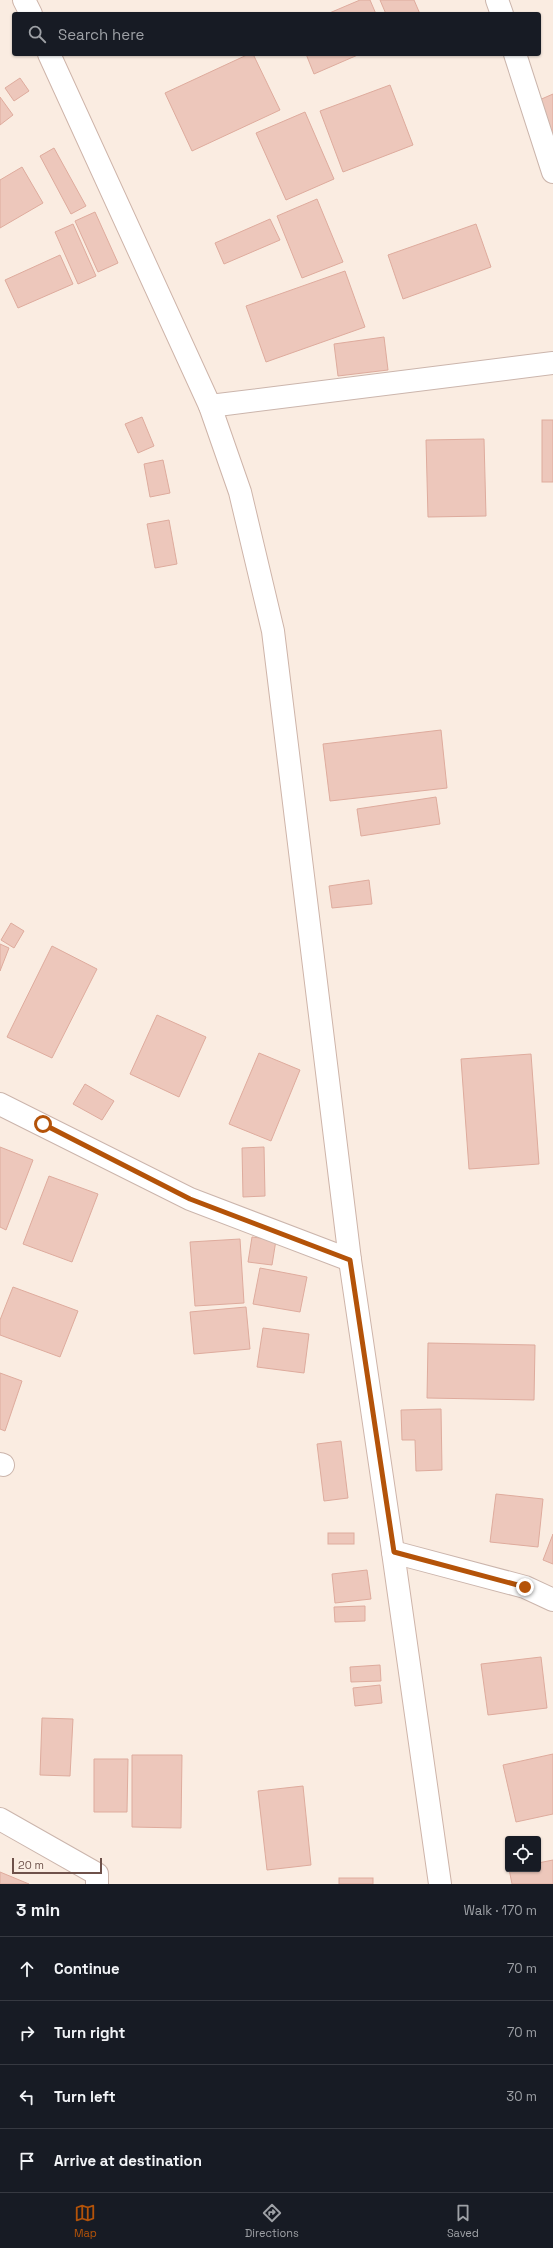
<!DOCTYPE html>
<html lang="en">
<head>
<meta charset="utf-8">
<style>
	:root { --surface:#171b24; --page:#20242c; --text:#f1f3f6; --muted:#9ea1a6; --line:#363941; --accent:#b45309 }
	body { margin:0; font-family:"Space Grotesk",sans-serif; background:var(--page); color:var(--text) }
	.controls { position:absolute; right:12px; bottom:12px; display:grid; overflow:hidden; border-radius:4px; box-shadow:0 1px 3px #0004 }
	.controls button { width:36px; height:36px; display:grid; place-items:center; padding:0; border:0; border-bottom:1px solid var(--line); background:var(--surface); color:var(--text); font:20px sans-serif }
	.scale { position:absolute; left:12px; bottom:10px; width:90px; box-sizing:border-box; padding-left:4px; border:2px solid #6e514a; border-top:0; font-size:11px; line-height:14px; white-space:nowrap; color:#6e514a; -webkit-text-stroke:3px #fdf1e6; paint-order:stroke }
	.stop { position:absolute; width:12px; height:12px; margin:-9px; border:3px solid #b45309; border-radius:50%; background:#fff }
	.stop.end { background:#b45309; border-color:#fff; box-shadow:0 1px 4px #0008 }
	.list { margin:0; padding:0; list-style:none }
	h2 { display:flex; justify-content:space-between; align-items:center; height:52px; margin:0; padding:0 16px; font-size:17px }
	h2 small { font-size:13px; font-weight:400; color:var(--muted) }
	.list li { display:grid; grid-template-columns:26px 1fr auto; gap:12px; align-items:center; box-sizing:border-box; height:64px; padding:0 16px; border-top:1px solid var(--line) }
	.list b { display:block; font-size:15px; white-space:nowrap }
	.list em { font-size:13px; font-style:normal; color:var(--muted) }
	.icon { flex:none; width:22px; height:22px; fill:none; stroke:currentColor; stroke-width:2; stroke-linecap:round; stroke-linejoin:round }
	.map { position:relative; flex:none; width:553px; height:1884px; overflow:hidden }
	.search { position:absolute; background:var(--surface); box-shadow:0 1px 3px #0004; left:12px; right:12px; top:12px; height:44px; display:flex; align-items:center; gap:10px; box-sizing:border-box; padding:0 14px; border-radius:4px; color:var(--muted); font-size:15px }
	.sheet { height:308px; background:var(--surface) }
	nav { display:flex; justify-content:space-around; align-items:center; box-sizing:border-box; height:56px; border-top:1px solid var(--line); background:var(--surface); font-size:11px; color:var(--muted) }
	nav a { display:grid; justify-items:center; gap:2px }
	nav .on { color:var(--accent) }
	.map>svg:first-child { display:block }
	.building { fill:#edc7bb; stroke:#deab9d }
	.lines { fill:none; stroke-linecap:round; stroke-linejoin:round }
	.minor-casing { stroke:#cbb5ac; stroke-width:24 }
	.secondary-casing { stroke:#ceb4a9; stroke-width:24 }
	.minor { stroke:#fff; stroke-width:22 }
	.secondary { stroke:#fff; stroke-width:22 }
	.route { stroke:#b45309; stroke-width:5 }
</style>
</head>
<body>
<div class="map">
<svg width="553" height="1884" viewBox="0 0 553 1884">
	<rect width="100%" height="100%" fill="#faece1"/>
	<!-- building -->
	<g class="building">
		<polygon points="360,0 370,0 376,14 327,14"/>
		<polygon points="380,0 414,0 420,14 386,14"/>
		<polygon points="249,54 253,54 280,110 192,151 165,93"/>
		<polygon points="306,54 360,54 314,74"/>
		<polygon points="20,78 29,91 14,101 5,88"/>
		<polygon points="390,85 413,145 343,172 320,111"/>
		<polygon points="553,94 553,140 537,101"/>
		<polygon points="0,97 13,115 0,125"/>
		<polygon points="305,112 334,179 286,200 256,133"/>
		<polygon points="54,148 86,206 71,214 40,156"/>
		<polygon points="22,167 43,203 0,228 0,180"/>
		<polygon points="317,199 343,262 302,278 277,216"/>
		<polygon points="95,212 118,263 98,272 75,221"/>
		<polygon points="270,219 280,240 224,264 215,243"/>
		<polygon points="73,224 96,276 78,284 55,232"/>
		<polygon points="476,224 491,267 403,299 388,255"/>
		<polygon points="60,255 73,284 18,308 5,280"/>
		<polygon points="345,271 365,327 266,362 246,306"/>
		<polygon points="384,337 388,370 338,376 334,344"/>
		<polygon points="142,417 154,446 138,453 125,424"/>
		<rect x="542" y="420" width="11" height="62"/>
		<polygon points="484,439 486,516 428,517 426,440"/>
		<polygon points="163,460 170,493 150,497 144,464"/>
		<polygon points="169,520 177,564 155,568 147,524"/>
		<polygon points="441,730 447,788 330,801 323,744"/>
		<polygon points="436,797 440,824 361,836 357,809"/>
		<polygon points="369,880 372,904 332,908 329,886"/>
		<polygon points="11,923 24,931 14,948 1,940"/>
		<polygon points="0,944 9,948 0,971"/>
		<polygon points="52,946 97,969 52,1058 7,1037"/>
		<polygon points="157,1015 206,1037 179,1097 130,1074"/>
		<polygon points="259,1053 300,1070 271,1141 229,1124"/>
		<polygon points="531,1054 539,1164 469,1169 461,1059"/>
		<polygon points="85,1084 114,1101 102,1120 73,1104"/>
		<polygon points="0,1147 33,1160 6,1230 0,1227"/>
		<polygon points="264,1147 265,1196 243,1197 242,1148"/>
		<polygon points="49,1176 98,1194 72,1262 23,1244"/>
		<polygon points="252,1237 276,1240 272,1265 248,1262"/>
		<polygon points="240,1239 244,1303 195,1306 190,1242"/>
		<polygon points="260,1268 307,1277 300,1312 253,1304"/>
		<polygon points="13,1287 78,1311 60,1357 0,1335 0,1320"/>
		<polygon points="246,1307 250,1349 194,1354 190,1312"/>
		<polygon points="263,1328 309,1334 304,1373 257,1367"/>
		<polygon points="428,1343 535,1345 534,1400 427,1398"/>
		<polygon points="0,1373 22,1381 5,1431 0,1429"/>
		<polygon points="441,1409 442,1470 416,1471 415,1440 402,1440 401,1410"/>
		<polygon points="341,1441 348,1498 324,1501 317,1444"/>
		<polygon points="496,1494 543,1499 538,1547 490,1542"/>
		<rect x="328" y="1533" width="26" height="11"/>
		<polygon points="553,1534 553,1564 543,1560"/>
		<polygon points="367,1570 371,1599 335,1603 332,1574"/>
		<polygon points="365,1606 365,1621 335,1622 334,1607"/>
		<polygon points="541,1657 547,1708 488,1715 481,1664"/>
		<polygon points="380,1665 381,1681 351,1682 350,1667"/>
		<polygon points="380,1685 382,1703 355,1706 353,1688"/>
		<polygon points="42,1718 73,1719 70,1776 40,1775"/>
		<polygon points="553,1754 553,1814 516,1822 503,1765"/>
		<polygon points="132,1755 182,1755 181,1828 132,1827"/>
		<polygon points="94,1759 128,1759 127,1812 94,1812"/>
		<polygon points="303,1786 311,1865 267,1870 258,1791"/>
		<polygon points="553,1860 553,1884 512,1884 509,1869 538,1869 538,1863"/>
		<polygon points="0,1872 29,1884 0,1884"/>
		<rect x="339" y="1878" width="34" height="6"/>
	</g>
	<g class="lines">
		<defs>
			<g id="minor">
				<polyline points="497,0 502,14"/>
				<polyline points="515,54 553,172"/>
				<polyline points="210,406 553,363"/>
				<polyline points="0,1104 190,1199 350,1260"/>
				<polyline points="0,1464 3,1465"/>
				<polyline points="393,1552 525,1587 553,1600"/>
				<polyline points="0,1819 97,1874 97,1884"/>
			</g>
			<g id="secondary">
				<polyline points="24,0 31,14"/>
				<polyline points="49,54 210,406 240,492 273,631 350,1260 393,1552 440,1884"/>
			</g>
		</defs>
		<!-- minor casing -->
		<use href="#minor" class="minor-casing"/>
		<!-- secondary casing -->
		<use href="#secondary" class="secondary-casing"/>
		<!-- minor -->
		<use href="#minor" class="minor"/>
		<!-- secondary -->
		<use href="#secondary" class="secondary"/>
	</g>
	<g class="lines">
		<!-- route -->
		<polyline class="route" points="43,1124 190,1199 350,1260 394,1552 525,1587"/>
	</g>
</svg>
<div class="controls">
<button><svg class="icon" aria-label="locate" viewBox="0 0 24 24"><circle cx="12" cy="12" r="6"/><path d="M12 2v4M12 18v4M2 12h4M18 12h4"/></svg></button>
</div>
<div class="scale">20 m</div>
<div class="stop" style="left:43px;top:1124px"></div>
<div class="stop end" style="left:525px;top:1587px"></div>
<div class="search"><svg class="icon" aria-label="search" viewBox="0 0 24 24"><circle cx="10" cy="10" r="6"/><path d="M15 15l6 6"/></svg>Search here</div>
</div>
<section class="sheet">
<h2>3 min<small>Walk · 170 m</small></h2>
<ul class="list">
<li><svg class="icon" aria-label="ahead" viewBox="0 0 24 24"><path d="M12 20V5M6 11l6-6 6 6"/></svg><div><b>Continue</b></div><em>70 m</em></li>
<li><svg class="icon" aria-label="right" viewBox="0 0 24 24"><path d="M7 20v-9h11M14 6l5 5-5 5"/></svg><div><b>Turn right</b></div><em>70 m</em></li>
<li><svg class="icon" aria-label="left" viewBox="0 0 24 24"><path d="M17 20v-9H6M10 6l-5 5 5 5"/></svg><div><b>Turn left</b></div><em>30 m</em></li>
<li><svg class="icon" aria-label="arrive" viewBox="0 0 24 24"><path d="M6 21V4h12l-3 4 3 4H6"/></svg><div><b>Arrive at destination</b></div></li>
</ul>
</section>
<nav>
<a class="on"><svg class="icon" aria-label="map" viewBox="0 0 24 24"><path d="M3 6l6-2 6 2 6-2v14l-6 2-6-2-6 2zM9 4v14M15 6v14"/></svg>Map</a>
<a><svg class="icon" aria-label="directions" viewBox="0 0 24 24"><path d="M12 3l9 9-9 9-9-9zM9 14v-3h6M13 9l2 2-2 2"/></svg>Directions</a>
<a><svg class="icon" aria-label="saved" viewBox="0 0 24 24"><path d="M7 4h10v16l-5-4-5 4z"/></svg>Saved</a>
</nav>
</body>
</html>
